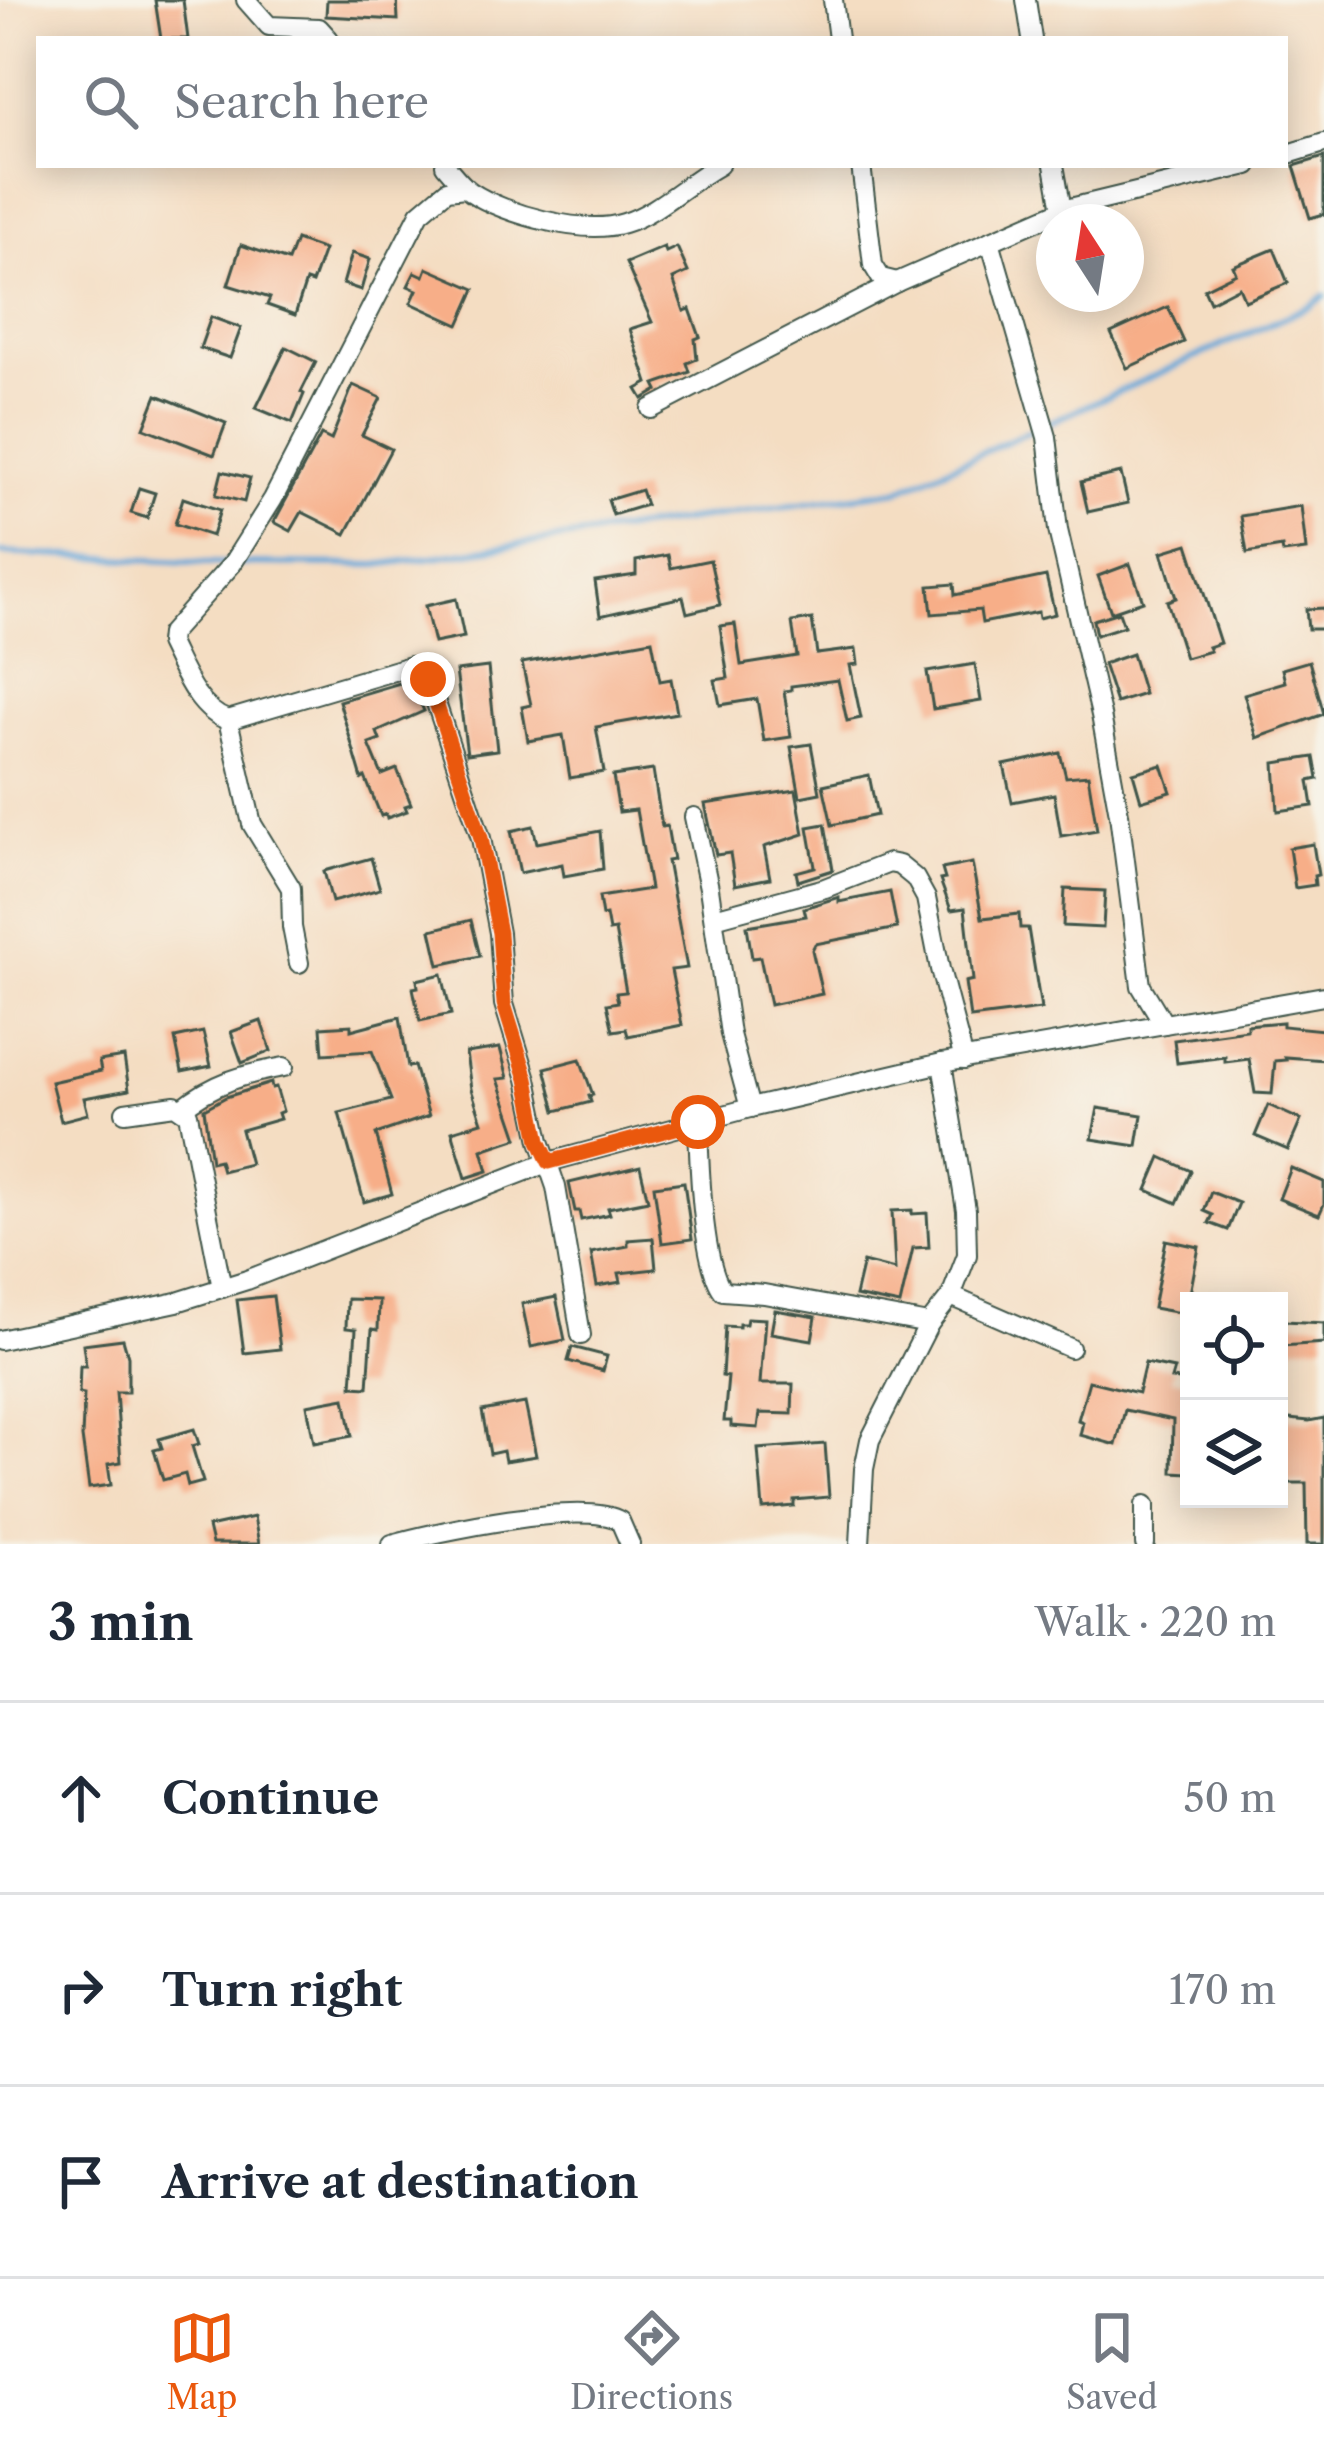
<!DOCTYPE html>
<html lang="en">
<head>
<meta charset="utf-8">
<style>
	:root { --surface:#fff; --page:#f2f2f3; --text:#1f2937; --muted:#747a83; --line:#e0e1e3; --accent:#ea580c }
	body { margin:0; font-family:"Libre Caslon Text",serif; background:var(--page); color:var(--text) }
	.controls { position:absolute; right:36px; bottom:36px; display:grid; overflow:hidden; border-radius:0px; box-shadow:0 6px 30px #0003 }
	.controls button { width:108px; height:108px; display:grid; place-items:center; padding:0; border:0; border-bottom:3px solid var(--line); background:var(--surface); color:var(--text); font:60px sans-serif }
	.compass { position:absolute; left:1036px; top:204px; width:108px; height:108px; border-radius:50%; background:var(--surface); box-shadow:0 6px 30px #0003; rotate:348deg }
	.stop { position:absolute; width:36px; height:36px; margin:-27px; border:9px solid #ea580c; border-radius:50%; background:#fff }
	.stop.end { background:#ea580c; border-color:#fff; box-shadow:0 3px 12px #0008 }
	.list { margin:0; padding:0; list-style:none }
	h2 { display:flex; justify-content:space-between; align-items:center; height:156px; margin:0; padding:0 48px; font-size:51px }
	h2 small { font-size:39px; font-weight:400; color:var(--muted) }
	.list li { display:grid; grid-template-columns:78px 1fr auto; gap:36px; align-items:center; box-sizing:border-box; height:192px; padding:0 48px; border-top:3px solid var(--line) }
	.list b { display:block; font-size:45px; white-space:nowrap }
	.list em { font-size:39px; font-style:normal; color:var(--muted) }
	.icon { flex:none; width:66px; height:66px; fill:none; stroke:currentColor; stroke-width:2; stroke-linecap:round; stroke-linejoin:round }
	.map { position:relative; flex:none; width:1324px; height:1544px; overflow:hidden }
	.search { position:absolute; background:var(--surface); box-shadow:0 6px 30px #0003; left:36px; right:36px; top:36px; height:132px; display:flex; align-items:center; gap:30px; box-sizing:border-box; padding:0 42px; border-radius:0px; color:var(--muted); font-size:45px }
	.sheet { height:732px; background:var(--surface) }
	nav { display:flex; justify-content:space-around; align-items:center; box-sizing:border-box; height:168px; border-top:3px solid var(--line); background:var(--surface); font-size:33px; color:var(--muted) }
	nav a { display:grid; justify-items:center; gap:6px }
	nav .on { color:var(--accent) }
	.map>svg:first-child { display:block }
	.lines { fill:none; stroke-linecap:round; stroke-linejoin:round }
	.stream { stroke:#65a7d9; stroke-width:6 }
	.building { fill:#f7ae88 }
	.street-casing { stroke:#3f5549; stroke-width:22 }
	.street { stroke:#fff; stroke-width:18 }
	.route { stroke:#ea580c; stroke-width:15 }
</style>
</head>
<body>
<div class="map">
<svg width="1324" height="1544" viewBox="0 0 1324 1544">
	<rect width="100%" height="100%" fill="#f7f3e8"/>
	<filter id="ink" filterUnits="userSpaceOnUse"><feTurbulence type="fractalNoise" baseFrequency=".00833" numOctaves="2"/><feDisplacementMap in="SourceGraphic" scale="24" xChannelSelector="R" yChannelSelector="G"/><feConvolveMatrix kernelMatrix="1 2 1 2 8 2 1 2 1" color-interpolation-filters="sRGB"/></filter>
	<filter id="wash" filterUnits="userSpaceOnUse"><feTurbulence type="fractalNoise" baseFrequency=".004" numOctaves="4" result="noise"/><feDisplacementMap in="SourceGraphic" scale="48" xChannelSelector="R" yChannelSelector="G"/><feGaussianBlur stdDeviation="2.7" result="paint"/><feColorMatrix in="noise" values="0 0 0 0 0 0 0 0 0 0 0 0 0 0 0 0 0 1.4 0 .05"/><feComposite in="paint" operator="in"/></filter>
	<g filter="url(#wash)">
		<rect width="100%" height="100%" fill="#f4ddc2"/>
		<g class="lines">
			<!-- stream -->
			<polyline class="stream" points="0,553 232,564 377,565 898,490 1310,306 1324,296"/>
		</g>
		<g id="blocks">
			<!-- building -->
			<g class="building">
				<polygon points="155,0 183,0 188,39 161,39"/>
				<polygon points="327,0 397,0 398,20 326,16"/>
				<polygon points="1324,157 1324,214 1310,218 1294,166"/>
				<polygon points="296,240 324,250 312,283 306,281 295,315 267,305 270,298 228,285 241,245 288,261"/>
				<polygon points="664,247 666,252 677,247 688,272 673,279 684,311 690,309 700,337 695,339 697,359 687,363 690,372 655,384 658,390 643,399 637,389 648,383 630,329 652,322 626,263"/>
				<polygon points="1274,249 1288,283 1245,301 1239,287 1210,302 1204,289 1236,273 1233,266"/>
				<polygon points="352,253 370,259 361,290 343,284"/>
				<polygon points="427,268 475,289 459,325 411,303 417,290 408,286 415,272 424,276"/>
				<polygon points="1168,307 1184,342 1127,368 1111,333"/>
				<polygon points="211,317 241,328 230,358 200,348"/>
				<polygon points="286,347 316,362 301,392 304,394 292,423 256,408"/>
				<polygon points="353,385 381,398 362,435 391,449 346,534 302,512 291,531 274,522 321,435 331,440"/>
				<polygon points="157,395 226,423 214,455 144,428"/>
				<polygon points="222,471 250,478 244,502 216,495"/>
				<polygon points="1121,473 1128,503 1088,512 1081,482"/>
				<polygon points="139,488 155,493 147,518 131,513"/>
				<polygon points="641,490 646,505 613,515 608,500"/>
				<polygon points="183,498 220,510 212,536 175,524"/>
				<polygon points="1301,506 1306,550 1283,553 1282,547 1247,553 1241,516"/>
				<polygon points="1188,544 1220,643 1208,647 1210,651 1185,658 1167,601 1176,598 1162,552"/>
				<polygon points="668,555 671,568 710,560 720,605 687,613 683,597 600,616 595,581 636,575 636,561"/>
				<polygon points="1130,564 1143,601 1111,612 1098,576"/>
				<polygon points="1046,576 1055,614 1039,618 1038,612 982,623 980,610 932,614 929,586 954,584 955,595"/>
				<polygon points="456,599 464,637 434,643 425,606"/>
				<polygon points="1324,608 1324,629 1308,629 1306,609"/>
				<polygon points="1119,612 1124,626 1096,635 1093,620"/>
				<polygon points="812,619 817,654 856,649 858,664 850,665 861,718 847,721 838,680 791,686 791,690 784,691 791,737 764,741 757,699 720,705 715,680 728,678 720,626 735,624 741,665 797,656 792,622"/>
				<polygon points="652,640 660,681 671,679 677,713 596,727 604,772 570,778 563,735 528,741 522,707 531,705 522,663"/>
				<polygon points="1132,654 1144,694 1116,703 1103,664"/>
				<polygon points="1309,661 1324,714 1257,738 1244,694 1285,682 1282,669"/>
				<polygon points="975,664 981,701 933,709 927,672"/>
				<polygon points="488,667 497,750 467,754 456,671"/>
				<polygon points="410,680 424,711 377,732 380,740 369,744 382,775 397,769 411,804 405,806 407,811 387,818 386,814 381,816 365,777 362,779 339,701"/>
				<polygon points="811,744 820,793 800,797 791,747"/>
				<polygon points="1060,753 1066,777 1088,775 1097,830 1061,836 1054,794 1012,802 1004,765"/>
				<polygon points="1314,757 1318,779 1309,781 1313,806 1278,811 1275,763"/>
				<polygon points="1162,765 1171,792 1141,801 1133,773"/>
				<polygon points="653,770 662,827 667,826 673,860 667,861 687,968 671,970 682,1025 628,1036 626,1029 613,1031 607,1004 618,1002 616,993 626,992 615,930 609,931 606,915 602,916 599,897 650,889 636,810 619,812 613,776"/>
				<polygon points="869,775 877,815 832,825 823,785"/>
				<polygon points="796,790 804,834 764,847 770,878 735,885 730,853 716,855 705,804"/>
				<polygon points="825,824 833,870 798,881 796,872 815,867 808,827"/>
				<polygon points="533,826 537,843 600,831 603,869 564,876 562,864 520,873 511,831"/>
				<polygon points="1313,844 1318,875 1314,876 1315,885 1295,888 1289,848"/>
				<polygon points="371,858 380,889 332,902 324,871"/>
				<polygon points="972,863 982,918 1019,914 1020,928 1028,928 1041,1009 970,1018 965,982 973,980 965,908 951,910 940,880 945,879 942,869"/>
				<polygon points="1065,889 1105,891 1103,928 1063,926"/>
				<polygon points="890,892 897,928 815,944 812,950 822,994 770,1005 760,957 752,958 747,926 806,916 804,908 839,897 839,902"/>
				<polygon points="471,920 480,956 439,965 431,930"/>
				<polygon points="442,974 451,1014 420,1021 413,988 418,987 417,980"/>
				<polygon points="400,1017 408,1067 414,1066 429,1116 376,1134 392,1194 364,1202 339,1113 391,1100 372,1051 323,1054 321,1027 351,1025 351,1030"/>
				<polygon points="261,1021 271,1051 242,1063 231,1032"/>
				<polygon points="1283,1022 1283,1026 1324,1030 1324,1060 1285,1057 1286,1060 1275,1061 1272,1094 1255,1093 1249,1059 1225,1062 1225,1057 1177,1063 1174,1040 1247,1030 1247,1025"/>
				<polygon points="203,1032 211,1066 182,1072 175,1038"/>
				<polygon points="500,1048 508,1078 498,1079 518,1138 482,1150 488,1171 466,1178 452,1131 482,1122 471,1089 466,1053"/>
				<polygon points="124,1057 129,1090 84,1098 88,1114 61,1121 51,1082 101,1071 99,1061"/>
				<polygon points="580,1059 593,1095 589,1096 591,1102 556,1111 545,1068"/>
				<polygon points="271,1083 272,1088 276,1087 283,1111 278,1113 280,1119 241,1130 250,1164 222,1171 219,1160 211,1162 204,1109 226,1097"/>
				<polygon points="1268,1105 1301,1120 1288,1150 1255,1136"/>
				<polygon points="1098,1108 1142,1115 1137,1146 1092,1139"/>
				<polygon points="1161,1157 1191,1171 1177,1203 1147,1190"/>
				<polygon points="640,1166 648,1200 608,1208 610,1214 581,1220 579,1211 575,1211 569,1183"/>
				<polygon points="1291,1168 1324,1182 1324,1204 1319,1215 1279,1199"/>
				<polygon points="684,1182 692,1239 662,1243 654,1186"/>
				<polygon points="1211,1192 1239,1203 1228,1230 1209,1223 1213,1215 1204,1211"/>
				<polygon points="912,1210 912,1214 927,1213 929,1247 913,1248 900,1305 855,1296 863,1262 895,1270 892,1211"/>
				<polygon points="653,1238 656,1269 619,1273 621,1282 597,1286 591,1253 628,1246 628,1240"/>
				<polygon points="1166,1240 1199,1247 1186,1314 1153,1308"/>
				<polygon points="273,1296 280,1349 244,1353 237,1300"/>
				<polygon points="556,1297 565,1340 531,1347 522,1304"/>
				<polygon points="347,1299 379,1300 378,1330 372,1329 368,1387 352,1386 356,1329 346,1328"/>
				<polygon points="775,1310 816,1317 812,1340 771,1333"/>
				<polygon points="747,1318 765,1319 760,1384 793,1384 792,1414 760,1413 758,1428 731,1426 731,1421 724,1421 728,1377 722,1376 725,1326 739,1327 739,1324 746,1324"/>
				<polygon points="1284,1321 1324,1323 1324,1343 1282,1346"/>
				<polygon points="123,1339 128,1356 128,1392 116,1392 121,1462 108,1464 111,1485 89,1488 82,1437 84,1394 79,1393 80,1366 86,1366 83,1344"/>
				<polygon points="572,1347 607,1356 603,1371 568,1361"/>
				<polygon points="1145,1363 1174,1369 1171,1379 1189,1381 1189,1473 1172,1472 1173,1420 1125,1410 1116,1445 1080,1435 1083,1422 1078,1420 1089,1381 1138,1393"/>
				<polygon points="345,1398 352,1436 314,1443 307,1405"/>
				<polygon points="525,1403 536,1456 505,1461 503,1451 490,1454 482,1411"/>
				<polygon points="1279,1418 1309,1421 1324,1418 1324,1544 1307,1544 1306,1483 1279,1483"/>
				<polygon points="194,1429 199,1444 192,1446 203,1482 188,1486 185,1474 163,1480 154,1450 162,1448 159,1439"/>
				<polygon points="825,1444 829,1497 794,1500 794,1506 763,1509 758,1449"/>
				<polygon points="254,1517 259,1544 212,1544 208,1527"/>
			</g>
		</g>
	</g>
	<g filter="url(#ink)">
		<use href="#blocks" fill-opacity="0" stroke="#3f5549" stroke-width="3"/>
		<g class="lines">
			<defs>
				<g id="street">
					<polyline points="246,0 269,26 319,28 329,39"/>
					<polyline points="833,0 838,39"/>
					<polyline points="1026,0 1032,39"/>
					<polyline points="1285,155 1324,143"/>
					<path d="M445 165C453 174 461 185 471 192 504 214 584 236 624 223 657 213 688 182 719 165"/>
					<polyline points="861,165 873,265 881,278 897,282"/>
					<polyline points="1054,165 1062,210"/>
					<path d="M465 188 447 190 420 213 273 499 232 564 170 634 169 643C182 669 198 711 228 720L410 666 421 669 428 679 481 838 499 933 504 1004 527 1079 540 1141 556 1187 581 1335"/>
					<polyline points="990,241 1047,437 1058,530 1101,715 1119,814 1141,986 1164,1024"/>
					<polyline points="651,409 897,282 1062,210 1248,165"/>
					<polyline points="228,720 252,824 291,888 292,927 299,963"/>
					<polyline points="694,817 709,888 730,1034 750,1108"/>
					<polyline points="714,918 825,888 889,863 899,865 915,878 926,898 940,969 964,1060"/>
					<path d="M181 1109C213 1083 244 1074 284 1067"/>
					<polyline points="125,1112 175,1105 188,1114 222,1288"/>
					<path d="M698 1122C699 1159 702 1264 723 1291L764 1294 929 1324"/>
					<polyline points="951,1296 1070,1348"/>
					<polyline points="0,1340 177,1302 247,1280 549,1162 750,1108 942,1063 1324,996"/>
					<polyline points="1145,1505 1145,1544"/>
					<path d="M392 1544C434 1532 586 1499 620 1521L630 1544"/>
					<polyline points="860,1544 864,1469 870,1440 929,1324 951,1296 967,1255 966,1210 942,1063"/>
				</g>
			</defs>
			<!-- street casing -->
			<use href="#street" class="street-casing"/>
			<!-- street -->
			<use href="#street" class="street"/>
		</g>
	</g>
	<g class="lines" filter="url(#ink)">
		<!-- route -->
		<polyline class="route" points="428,679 481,838 499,933 504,1004 527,1079 539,1141 549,1162 698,1122"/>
	</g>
</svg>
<div class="controls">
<button><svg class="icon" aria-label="locate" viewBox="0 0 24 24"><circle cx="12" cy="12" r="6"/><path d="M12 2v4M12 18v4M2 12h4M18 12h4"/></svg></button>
<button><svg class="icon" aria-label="layers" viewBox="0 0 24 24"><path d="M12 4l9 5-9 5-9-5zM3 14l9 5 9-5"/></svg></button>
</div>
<svg class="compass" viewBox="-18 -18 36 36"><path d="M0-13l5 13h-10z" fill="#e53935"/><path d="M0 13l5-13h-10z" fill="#747a83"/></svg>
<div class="stop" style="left:698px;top:1122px"></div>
<div class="stop end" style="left:428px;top:679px"></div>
<div class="search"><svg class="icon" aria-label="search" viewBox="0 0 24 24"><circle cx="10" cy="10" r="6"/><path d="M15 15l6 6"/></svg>Search here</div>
</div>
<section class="sheet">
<h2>3 min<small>Walk · 220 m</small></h2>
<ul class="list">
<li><svg class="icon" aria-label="ahead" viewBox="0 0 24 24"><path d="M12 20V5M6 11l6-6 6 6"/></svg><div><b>Continue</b></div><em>50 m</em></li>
<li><svg class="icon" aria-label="right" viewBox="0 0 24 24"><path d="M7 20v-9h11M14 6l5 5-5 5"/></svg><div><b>Turn right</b></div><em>170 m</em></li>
<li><svg class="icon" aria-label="arrive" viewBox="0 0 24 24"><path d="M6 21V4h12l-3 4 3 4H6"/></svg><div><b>Arrive at destination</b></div></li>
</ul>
</section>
<nav>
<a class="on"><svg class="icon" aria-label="map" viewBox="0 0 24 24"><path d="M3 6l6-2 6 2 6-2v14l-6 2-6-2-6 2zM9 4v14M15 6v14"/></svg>Map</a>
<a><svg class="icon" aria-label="directions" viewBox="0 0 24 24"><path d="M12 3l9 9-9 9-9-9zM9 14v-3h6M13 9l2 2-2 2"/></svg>Directions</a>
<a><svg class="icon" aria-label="saved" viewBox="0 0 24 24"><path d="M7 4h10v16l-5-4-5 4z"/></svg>Saved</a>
</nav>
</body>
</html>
